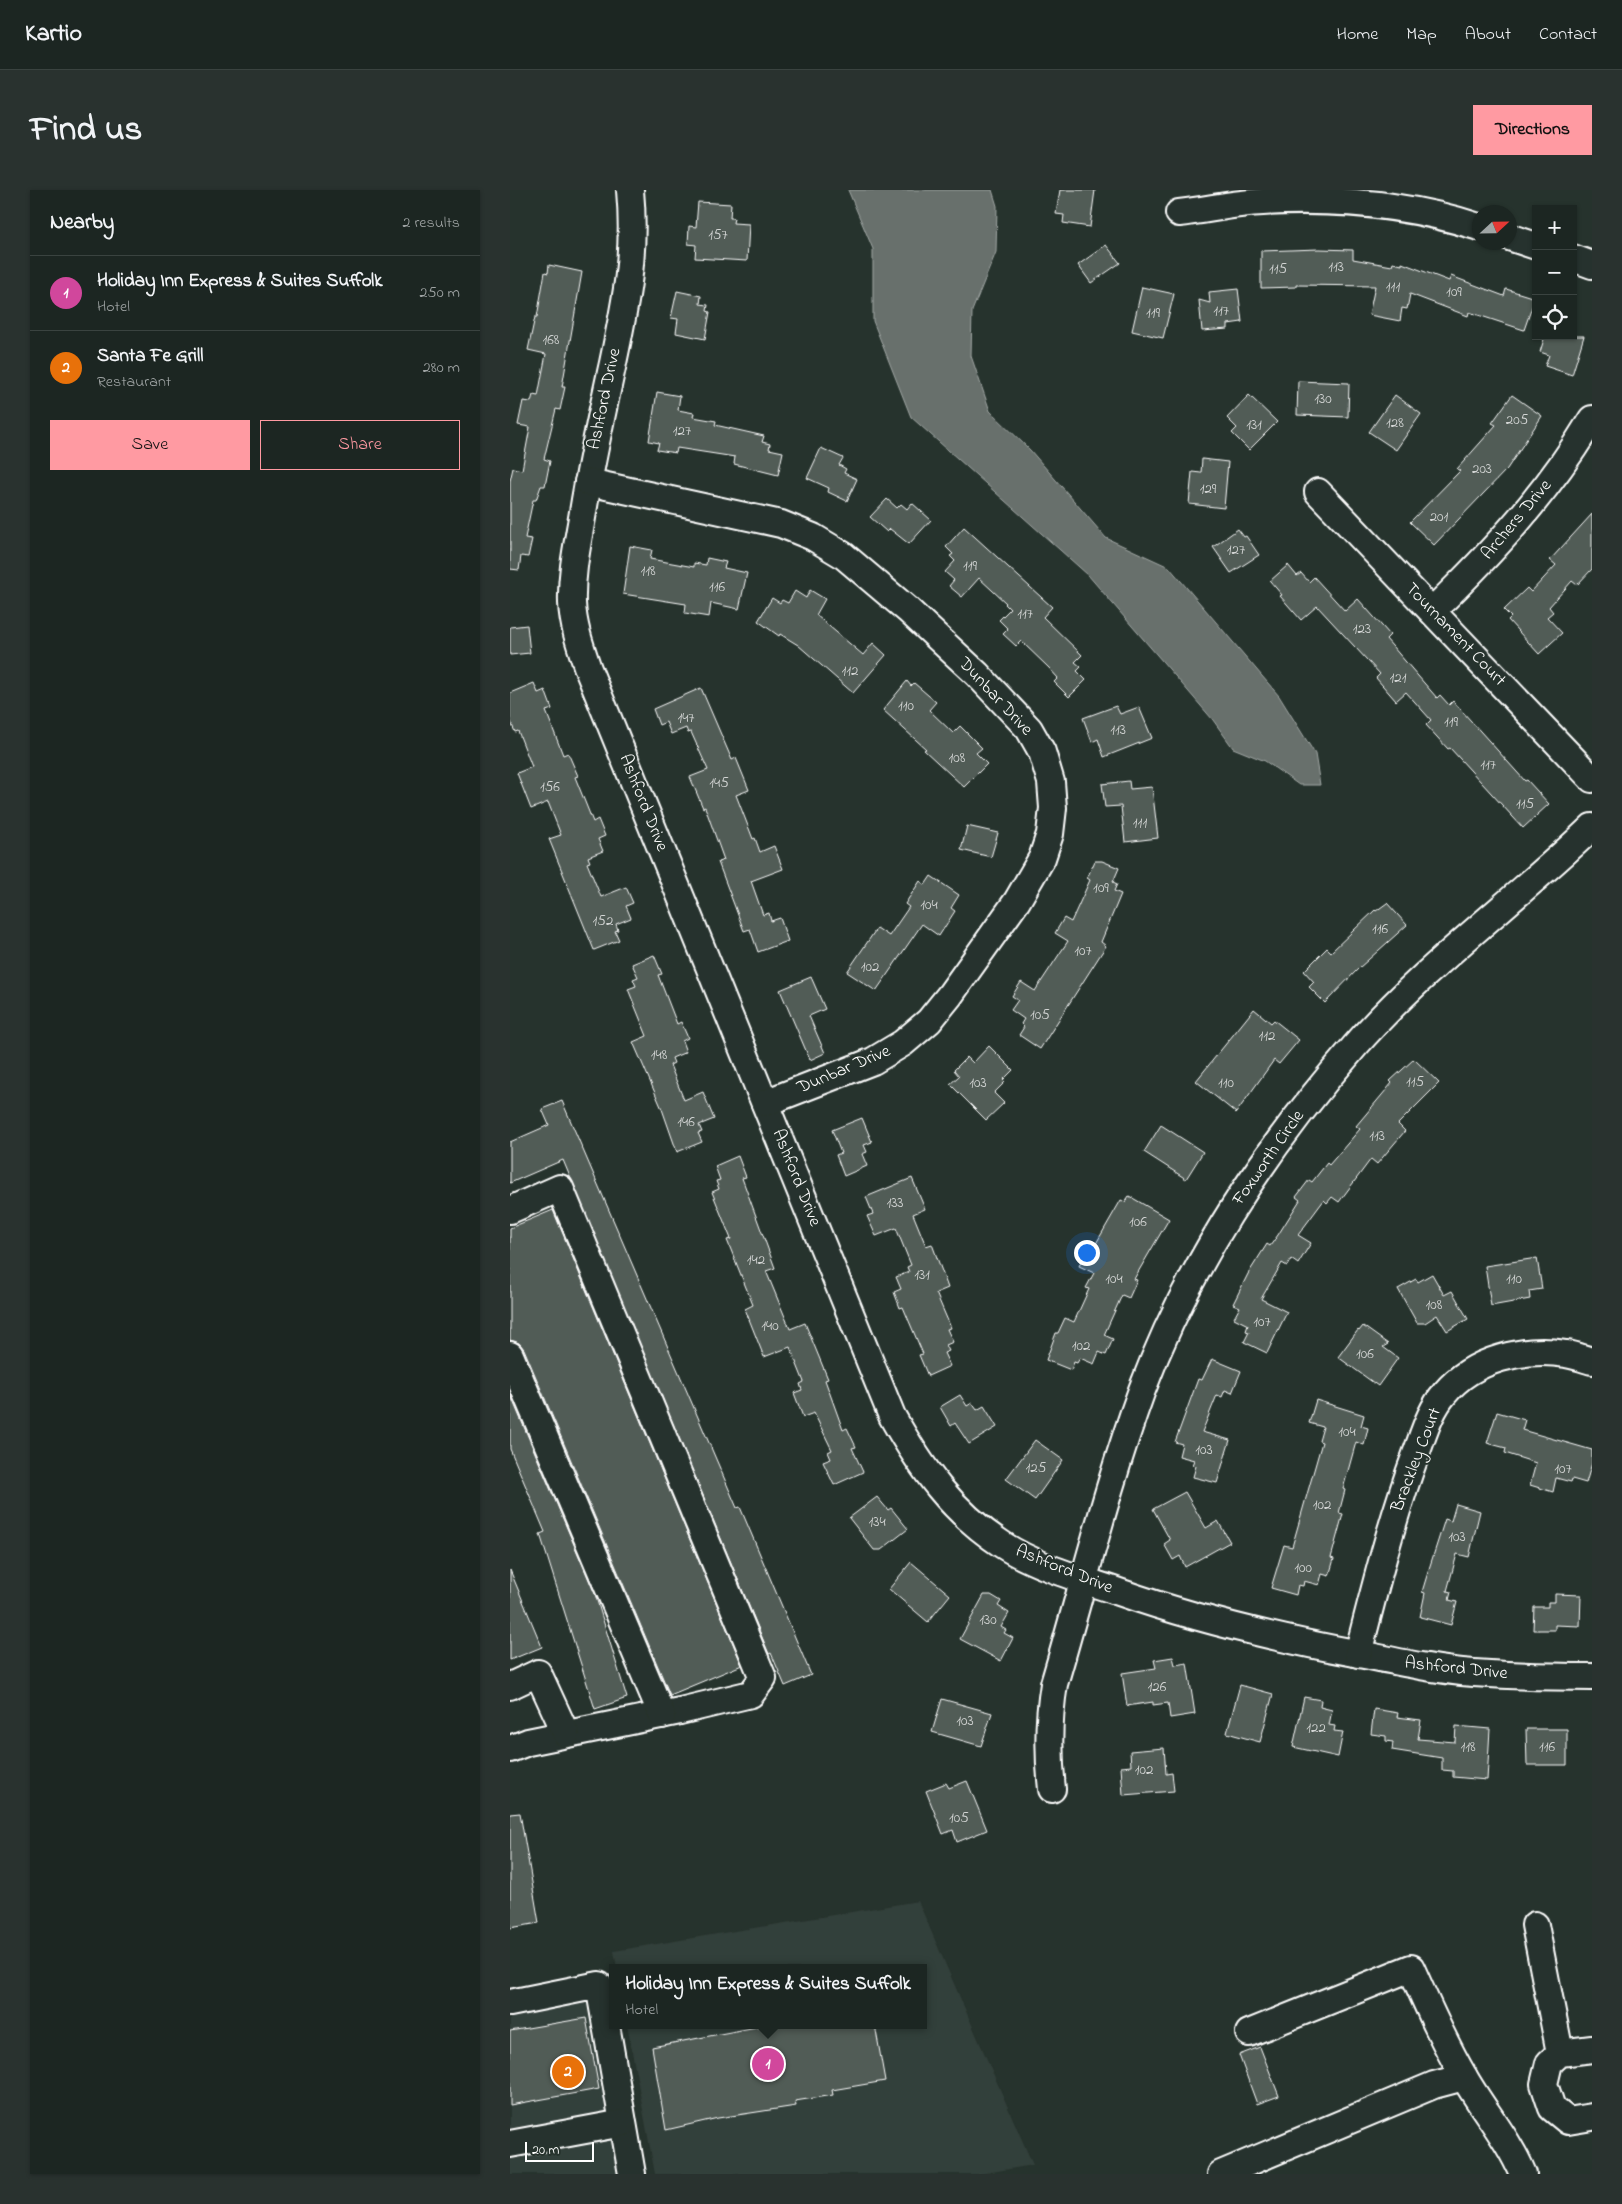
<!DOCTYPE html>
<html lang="en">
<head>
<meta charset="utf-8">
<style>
	:root { --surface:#1c2622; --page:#29322f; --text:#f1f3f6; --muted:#a0a5a5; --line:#3a4340; --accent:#ff9aa2 }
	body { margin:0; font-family:"Indie Flower",sans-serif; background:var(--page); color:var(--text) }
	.controls { position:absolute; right:15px; top:15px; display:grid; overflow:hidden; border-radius:0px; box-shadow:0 1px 4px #0004 }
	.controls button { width:45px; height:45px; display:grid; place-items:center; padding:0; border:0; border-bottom:1px solid var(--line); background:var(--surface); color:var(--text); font:25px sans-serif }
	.compass { position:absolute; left:962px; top:15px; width:45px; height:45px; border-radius:50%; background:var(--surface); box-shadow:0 1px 4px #0004; rotate:68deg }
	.scale { position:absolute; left:15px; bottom:12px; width:69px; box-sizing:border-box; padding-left:5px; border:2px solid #fff; border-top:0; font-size:14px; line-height:18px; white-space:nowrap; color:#fff; -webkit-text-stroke:4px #26332d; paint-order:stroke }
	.you { position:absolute; left:576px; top:1062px; width:18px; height:18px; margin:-12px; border:4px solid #fff; border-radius:50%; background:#1a73e8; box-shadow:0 0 0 8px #1a73e833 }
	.badge { display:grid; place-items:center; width:32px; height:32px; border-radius:50%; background:var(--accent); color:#fff; font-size:16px; font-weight:700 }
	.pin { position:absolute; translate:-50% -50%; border:2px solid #fff; box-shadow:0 1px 5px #0006 }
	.popup { position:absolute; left:99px; top:1774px; width:318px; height:65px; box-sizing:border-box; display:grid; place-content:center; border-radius:0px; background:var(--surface); filter:drop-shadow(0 1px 4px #0005); font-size:16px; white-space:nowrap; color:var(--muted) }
	.popup b { font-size:19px; color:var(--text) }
	.popup::after { content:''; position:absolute; left:50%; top:100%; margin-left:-10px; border:10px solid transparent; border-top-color:var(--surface) }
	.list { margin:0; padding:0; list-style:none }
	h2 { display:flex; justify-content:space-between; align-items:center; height:65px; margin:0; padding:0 20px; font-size:21px }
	h2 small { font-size:16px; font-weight:400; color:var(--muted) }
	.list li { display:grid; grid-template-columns:32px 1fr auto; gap:15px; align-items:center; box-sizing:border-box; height:75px; padding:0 20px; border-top:1px solid var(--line) }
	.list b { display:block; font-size:19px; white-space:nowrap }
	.list p { margin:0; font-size:16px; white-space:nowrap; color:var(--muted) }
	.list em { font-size:16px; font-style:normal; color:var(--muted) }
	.actions { display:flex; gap:10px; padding:15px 20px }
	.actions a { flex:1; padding:11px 0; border:1px solid var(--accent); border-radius:0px; text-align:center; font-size:18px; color:var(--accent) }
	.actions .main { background:var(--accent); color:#111 }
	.icon { flex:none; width:28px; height:28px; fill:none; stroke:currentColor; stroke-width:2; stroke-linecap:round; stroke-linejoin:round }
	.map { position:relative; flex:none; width:1082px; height:1984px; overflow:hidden; border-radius:0px }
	header { display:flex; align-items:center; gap:30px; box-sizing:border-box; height:70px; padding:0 25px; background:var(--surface); border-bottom:1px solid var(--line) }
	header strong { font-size:24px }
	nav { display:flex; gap:28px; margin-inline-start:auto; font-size:18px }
	.intro { display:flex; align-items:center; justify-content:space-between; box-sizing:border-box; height:120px; padding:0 30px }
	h1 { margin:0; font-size:35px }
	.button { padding:12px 22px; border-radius:0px; background:var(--accent); color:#111; font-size:18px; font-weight:700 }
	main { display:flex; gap:30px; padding:0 30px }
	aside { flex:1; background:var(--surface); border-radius:0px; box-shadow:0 1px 4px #0004 }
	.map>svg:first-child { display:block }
	.built { fill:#333f3a }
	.water { fill:#67706c; stroke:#a4a9a7 }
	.building { fill:#515c57; stroke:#fff }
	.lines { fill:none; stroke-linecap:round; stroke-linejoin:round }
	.minor-casing { stroke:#fff; stroke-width:30 }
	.minor { stroke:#26332d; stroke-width:26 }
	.labels { text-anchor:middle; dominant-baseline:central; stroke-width:4; stroke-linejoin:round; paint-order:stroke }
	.number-label { font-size:15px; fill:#d4d6d5 }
	.street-label { font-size:18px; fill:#fff; stroke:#26332d }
</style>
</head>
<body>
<header>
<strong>Kartio</strong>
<nav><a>Home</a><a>Map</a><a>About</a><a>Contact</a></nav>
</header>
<div class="intro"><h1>Find us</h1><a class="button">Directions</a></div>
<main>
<aside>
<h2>Nearby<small>2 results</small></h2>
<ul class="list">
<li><span class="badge" style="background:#d1479c">1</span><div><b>Holiday Inn Express &amp; Suites Suffolk</b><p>Hotel</p></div><em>250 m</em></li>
<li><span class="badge" style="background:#e8710a">2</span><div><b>Santa Fe Grill</b><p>Restaurant</p></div><em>280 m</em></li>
</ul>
<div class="actions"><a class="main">Save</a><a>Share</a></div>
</aside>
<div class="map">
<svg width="1082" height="1984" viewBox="0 0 1082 1984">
	<rect width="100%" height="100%" fill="#26332d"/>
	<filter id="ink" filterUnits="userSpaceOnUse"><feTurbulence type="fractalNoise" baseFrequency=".02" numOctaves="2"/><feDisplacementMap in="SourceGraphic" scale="10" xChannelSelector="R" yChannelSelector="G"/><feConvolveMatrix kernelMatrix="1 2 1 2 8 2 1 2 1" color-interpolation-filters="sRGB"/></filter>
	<g filter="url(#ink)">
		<!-- built -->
		<g class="built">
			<polygon points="408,1711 523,1975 470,1984 145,1984 117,1835 413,1835 413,1778 107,1778 104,1761"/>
			<polygon points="79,1788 113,1984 0,1984 0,1801"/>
		</g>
		<!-- water -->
		<polygon class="water" points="338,0 482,0 487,16 486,62 462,121 461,166 480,221 520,260 596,348 659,377 769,506 805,564 810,595 789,595 755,571 723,558 703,530 578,385 401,227 363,131 363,59"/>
		<!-- building -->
		<g class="building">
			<polygon points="550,0 585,0 580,37 553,33 554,25 546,24"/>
			<polygon points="188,12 221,14 220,28 224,28 223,33 239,34 237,71 185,68 186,55 178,54 179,36 186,37"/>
			<polygon points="596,55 610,73 581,93 568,75"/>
			<polygon points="809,59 843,60 843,69 882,76 883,73 892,75 892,73 939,91 941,86 994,106 996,99 1025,108 1014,140 959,122 958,126 900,104 897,119 892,118 890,131 859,125 865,96 786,95 786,97 751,98 751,61"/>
			<polygon points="39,75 72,82 52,197 55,197 50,220 46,219 34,269 40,271 35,296 31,296 26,310 23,310 15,348 22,349 18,367 11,366 9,380 0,379 0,291 3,278 12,280 20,237 8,235 13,211 21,212 23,205 28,206 36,164 18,160 25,127 27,127 35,82 38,83"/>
			<polygon points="632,97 664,104 653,148 622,141"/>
			<polygon points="728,99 732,132 718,134 718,139 692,141 689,110 700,113 699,102"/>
			<polygon points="167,101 191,106 190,114 198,115 197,121 200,122 195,149 166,143 168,129 161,128"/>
			<polygon points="1035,146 1074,146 1062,185 1035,176 1039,165 1030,162"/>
			<polygon points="788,191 839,193 838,227 787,225"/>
			<polygon points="147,202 170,206 168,220 184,223 183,227 206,231 205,235 254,246 252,252 260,254 259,259 273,262 268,285 224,274 225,267 167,258 166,263 147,260 149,253 139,251"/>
			<polygon points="739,205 767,232 739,260 722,243 727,238 717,228"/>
			<polygon points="885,205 911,224 886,260 859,242"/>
			<polygon points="1002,205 1032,226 997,279 924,355 900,332 950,281 947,279 986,235 982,233"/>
			<polygon points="311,258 333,268 329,275 336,279 334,283 347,289 337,311 318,302 319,298 297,288"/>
			<polygon points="692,269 718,272 714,318 679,314 682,282 691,283"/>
			<polygon points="377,309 387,318 391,314 397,319 402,313 421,330 399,354 380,339 377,342 360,327"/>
			<polygon points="1082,324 1082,379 1067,395 1062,391 1039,417 1043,422 1037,427 1052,443 1029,464 998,430 1001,427 994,420 1017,398 1021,402 1046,375 1040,370"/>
			<polygon points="454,337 542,417 533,427 572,465 565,472 571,477 567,481 576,490 559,507 544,492 548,488 539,478 511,451 506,456 493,444 498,439 489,430 500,419 495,414 496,413 469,388 452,407 439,396 444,390 435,382 445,371 440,366 443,364 436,357"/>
			<polygon points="728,339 734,347 736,346 749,365 721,383 703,357"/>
			<polygon points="120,356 142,360 140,369 184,377 184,373 196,375 197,368 216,372 214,378 237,383 229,419 201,413 199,427 175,423 176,414 113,404"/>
			<polygon points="778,375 787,386 791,383 799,392 804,387 835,421 848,409 880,445 876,449 927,508 930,505 939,515 943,511 1015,591 1017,590 1039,614 1013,638 940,558 938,559 916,535 921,530 896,502 886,511 866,488 870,484 807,416 791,430 770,406 772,405 760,391"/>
			<polygon points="300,400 315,409 306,425 353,465 363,453 376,465 343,503 288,455 270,444 269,446 248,431 262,408 270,413 272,410 278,413 285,401 296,408"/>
			<polygon points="17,435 20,463 0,465 0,437"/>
			<polygon points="397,491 401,496 404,493 426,512 419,520 443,543 450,536 472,558 466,563 477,574 454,597 414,560 416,559 373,520"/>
			<polygon points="24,493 28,503 35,500 42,519 36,521 53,565 58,563 68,586 65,587 83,632 88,629 95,646 88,649 93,661 78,667 80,672 77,673 91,707 116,697 123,713 116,716 121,728 106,734 108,740 105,741 109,750 84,760 39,649 51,645 38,612 21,619 7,583 22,577 8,541 5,542 0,530 0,503"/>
			<polygon points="191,498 222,570 226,568 239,600 226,605 243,649 245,648 250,662 264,656 273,679 241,691 253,725 259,723 261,731 270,728 278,751 248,762 240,739 234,741 208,672 214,670 195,617 193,618 180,587 198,580 181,542 178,543 176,538 161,544 156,532 149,535 143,519"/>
			<polygon points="606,516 610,524 629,517 642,548 594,567 588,549 582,552 573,528"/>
			<polygon points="619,591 620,599 642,597 648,648 615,652 611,616 595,617 592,594"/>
			<polygon points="457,636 488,643 481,667 451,660"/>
			<polygon points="585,671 592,671 609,678 603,692 607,694 604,701 611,704 591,752 596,756 530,859 509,845 514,837 511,834 514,829 501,820 508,810 502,806 511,792 525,801 558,751 545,743 554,728 561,732 580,690 577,688"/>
			<polygon points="421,686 449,705 441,718 445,721 429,746 412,734 366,801 337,782 367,738 379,746 399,717 395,714 410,691 415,695"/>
			<polygon points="877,713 897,735 849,778 815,813 799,797 804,792 794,781 817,758 821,762 865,720 866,721"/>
			<polygon points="144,765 152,784 148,785 167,834 171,832 178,848 172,851 176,862 162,868 164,873 160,875 174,910 193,902 204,929 189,935 192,942 188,943 192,952 167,962 152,919 123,852 137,846 118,799 126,796 123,789 128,787 122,774"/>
			<polygon points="301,787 315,819 299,826 315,863 300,870 270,800"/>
			<polygon points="744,819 761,833 764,830 789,850 769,874 764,870 726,923 686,891"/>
			<polygon points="479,856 503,880 493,890 495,892 484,903 494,913 476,930 440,894 449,886 444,880 457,867 463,873"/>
			<polygon points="904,869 929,893 888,934 895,941 867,974 861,969 829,1012 822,1007 817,1013 814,1010 788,1045 801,1053 788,1074 781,1069 777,1076 772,1073 751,1109 777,1122 757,1163 734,1152 739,1142 736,1141 738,1135 724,1128 730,1117 723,1114 738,1084 757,1054 760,1056 768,1045 790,1010 786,1007 799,990 802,992 817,973 819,975 850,939 846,936 882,893 880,891"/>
			<polygon points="52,911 227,1318 230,1317 301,1485 275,1496 261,1463 259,1464 53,970 0,993 0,952 39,935 32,919"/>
			<polygon points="352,928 362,952 354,955 357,962 352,964 357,976 334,986 326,965 331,963 322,940"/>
			<polygon points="651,935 693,962 676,989 634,962"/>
			<polygon points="228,966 236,987 232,988 265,1078 256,1081 280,1139 295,1133 318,1189 315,1190 333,1240 337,1238 346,1257 342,1258 353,1282 324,1295 313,1272 321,1269 318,1262 322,1260 304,1223 293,1227 284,1203 292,1200 290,1194 294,1192 280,1157 254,1167 235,1119 243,1115 217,1050 221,1049 202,1002 209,999 206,991 210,990 205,976"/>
			<polygon points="402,988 415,1019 403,1024 416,1056 422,1054 438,1098 426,1103 441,1138 437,1139 443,1152 436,1155 439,1161 434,1163 440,1176 418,1186 409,1165 413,1164 393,1117 390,1118 384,1102 391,1099 386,1087 399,1082 397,1077 401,1075 386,1038 366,1046 357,1026 363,1024 356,1007"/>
			<polygon points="619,1006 659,1029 624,1089 627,1090 619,1108 612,1105 594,1145 603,1149 596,1165 589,1162 584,1174 570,1168 567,1173 564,1172 561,1180 536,1170 546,1143 548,1143 555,1128 564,1132 579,1099 576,1098 584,1083 569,1076 579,1054 584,1057 611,1010 615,1012"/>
			<polygon points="43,1020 232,1475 160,1505 14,1159 9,1153 0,1150 0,1038"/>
			<polygon points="1027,1068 1032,1099 1019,1101 1020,1109 981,1116 975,1076"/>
			<polygon points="922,1084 934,1105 942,1101 958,1129 937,1141 927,1125 915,1133 907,1133 888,1099 906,1089 908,1092"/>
			<polygon points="853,1136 878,1154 873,1157 888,1168 868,1196 828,1167 848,1140 849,1141"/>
			<polygon points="702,1169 731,1181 722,1203 715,1200 712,1207 707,1205 692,1242 720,1250 707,1293 683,1287 686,1276 682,1275 684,1270 669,1266 672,1254 665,1252 688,1189 692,1190"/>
			<polygon points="0,1204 85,1404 117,1508 85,1519 30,1344 35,1342 0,1259"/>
			<polygon points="450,1205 457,1216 462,1213 467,1220 474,1216 487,1237 459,1254 445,1233 441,1236 430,1217"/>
			<polygon points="806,1210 854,1225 851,1236 858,1238 854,1255 846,1252 833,1299 835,1300 829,1323 833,1324 821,1368 824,1369 819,1386 812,1384 809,1395 794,1391 793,1396 788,1395 786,1405 761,1398 774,1355 782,1357 812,1252 809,1251 813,1237 799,1233"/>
			<polygon points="987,1222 1015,1230 1012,1240 1082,1260 1082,1273 1076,1293 1062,1289 1061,1292 1046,1288 1043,1302 1020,1295 1026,1273 995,1263 996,1258 977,1253"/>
			<polygon points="525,1250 553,1270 525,1310 496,1289"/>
			<polygon points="675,1302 696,1338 708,1331 720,1352 675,1377 670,1366 663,1370 654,1354 660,1350 643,1319"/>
			<polygon points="367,1307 378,1320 381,1318 398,1339 371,1360 364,1360 339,1328"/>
			<polygon points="946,1314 970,1321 959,1367 947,1364 937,1401 941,1402 939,1410 947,1412 941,1435 910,1427 915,1403 912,1402 918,1382 935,1329 941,1331"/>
			<polygon points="401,1372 440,1405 418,1432 379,1399"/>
			<polygon points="0,1380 32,1457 0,1470"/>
			<polygon points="1045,1404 1071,1405 1070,1436 1045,1435 1045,1440 1023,1440 1024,1417 1038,1417 1038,1412 1045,1412"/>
			<polygon points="474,1405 481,1405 491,1411 488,1416 499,1423 491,1437 496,1440 494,1443 503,1448 491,1471 450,1449"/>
			<polygon points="663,1467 665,1475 677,1473 685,1524 660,1528 658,1513 643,1515 643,1512 617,1516 612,1483 646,1478 644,1470"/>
			<polygon points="730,1495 763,1504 750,1552 717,1543"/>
			<polygon points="794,1507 811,1510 810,1517 822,1520 819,1535 825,1536 824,1541 833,1542 828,1567 783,1557"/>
			<polygon points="432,1509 482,1523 471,1556 422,1542"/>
			<polygon points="864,1519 888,1523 887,1527 911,1530 908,1549 945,1552 946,1536 980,1539 977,1590 943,1587 943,1581 932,1580 932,1568 882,1560 883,1552 876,1551 876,1546 861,1544"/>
			<polygon points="1016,1539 1057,1539 1057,1575 1017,1575"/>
			<polygon points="654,1558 656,1584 662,1583 664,1601 613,1605 611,1577 621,1576 620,1561"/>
			<polygon points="457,1591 477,1640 447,1652 443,1640 433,1644 416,1601 436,1593 439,1598"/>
			<polygon points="10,1623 29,1733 0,1738 0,1624"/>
			<polygon points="76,1828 89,1899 0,1915 0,1841"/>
			<polygon points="257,1835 365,1835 375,1891 322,1900 323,1905 285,1911 286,1916 208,1928 156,1940 142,1857"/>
			<polygon points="750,1857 769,1906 747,1914 729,1865"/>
		</g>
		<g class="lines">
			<defs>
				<g id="minor">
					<path d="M120 0C126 64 116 111 103 173 92 223 81 272 73 322 68 352 61 382 62 413 63 436 71 458 78 479L382 1226C412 1279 441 1321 493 1355 525 1376 574 1390 609 1402 686 1429 765 1448 845 1463 884 1471 924 1480 964 1483 1004 1486 1043 1487 1082 1487"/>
					<path d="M669 23C697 20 725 13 753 12 825 8 901 15 969 37"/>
					<polyline points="999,47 1026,56"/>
					<polyline points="1063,68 1082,75"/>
					<polyline points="78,292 271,334 303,347 333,365 398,420 467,484 519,539 532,562 541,592 543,618 540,644 532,668 507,711 440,805 419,831 393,853 363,871 255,913"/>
					<polyline points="808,302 1082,589"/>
					<path d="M922 421C983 362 1038 302 1082 229"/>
					<polyline points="0,1020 50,998 253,1488 241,1504 170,1521 18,1552 0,1559"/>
					<polyline points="0,1165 152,1525"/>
					<path d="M848 1464C865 1397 882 1329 906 1264 914 1243 920 1220 935 1203 963 1169 1015 1157 1056 1164 1065 1165 1074 1169 1082 1171"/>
					<polyline points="0,1496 28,1483 56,1544"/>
					<path d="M542 1599C538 1563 538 1530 544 1494 573 1396 597 1296 632 1200 680 1072 756 958 845 856 916 775 1005 711 1082 637"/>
					<polyline points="1025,1735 1050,1863"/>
					<polyline points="0,1813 89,1795 122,1984"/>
					<path d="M739 1843 901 1778C917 1814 933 1851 953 1885 972 1919 998 1948 1013 1984"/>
					<polyline points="1082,1859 1050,1863 1039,1873 1034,1894 1042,1918 1058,1931 1082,1927"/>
					<polyline points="0,1954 113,1933"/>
					<polyline points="711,1984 924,1895 954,1887"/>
				</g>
			</defs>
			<!-- minor casing -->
			<use href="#minor" class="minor-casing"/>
			<!-- minor -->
			<use href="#minor" class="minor"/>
		</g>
	</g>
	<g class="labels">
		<!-- number labels -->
		<g class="number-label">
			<text x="208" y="45">157</text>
			<text x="826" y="77">113</text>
			<text x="768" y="79">115</text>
			<text x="883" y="97">111</text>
			<text x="944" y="102">109</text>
			<text x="711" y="121">117</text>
			<text x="643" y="123">119</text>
			<text x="41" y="150">168</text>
			<text x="813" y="209">130</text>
			<text x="1007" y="230">205</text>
			<text x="885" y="233">128</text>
			<text x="744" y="235">131</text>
			<text x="172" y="241">127</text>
			<text x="972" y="279">203</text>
			<text x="698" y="299">129</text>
			<text x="929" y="327">201</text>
			<text x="726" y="360">127</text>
			<text x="460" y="376">119</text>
			<text x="138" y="381">118</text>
			<text x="207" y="397">116</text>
			<text x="515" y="424">117</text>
			<text x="852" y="439">123</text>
			<text x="340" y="481">112</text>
			<text x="888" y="488">121</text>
			<text x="396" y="516">110</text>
			<text x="176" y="528">147</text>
			<text x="941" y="532">119</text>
			<text x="608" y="540">113</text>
			<text x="447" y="568">108</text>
			<text x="978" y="575">117</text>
			<text x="209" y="593">145</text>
			<text x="40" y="597">156</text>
			<text x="1015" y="614">115</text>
			<text x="630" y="633">111</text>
			<text x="591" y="698">109</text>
			<text x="419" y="715">104</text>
			<text x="93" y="731">152</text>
			<text x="870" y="739">116</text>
			<text x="573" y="761">107</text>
			<text x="360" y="777">102</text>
			<text x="530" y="825">105</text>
			<text x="757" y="846">112</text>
			<text x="149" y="865">148</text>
			<text x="905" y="892">115</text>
			<text x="468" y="893">103</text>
			<text x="716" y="893">110</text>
			<text x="176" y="932">146</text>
			<text x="867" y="946">113</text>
			<text x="385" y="1013">133</text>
			<text x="628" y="1032">106</text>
			<text x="246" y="1070">142</text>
			<text x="412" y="1085">131</text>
			<text x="604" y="1089">104</text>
			<text x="1004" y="1089">110</text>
			<text x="924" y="1115">108</text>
			<text x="752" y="1132">107</text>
			<text x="260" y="1136">140</text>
			<text x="571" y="1156">102</text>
			<text x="855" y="1164">106</text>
			<text x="837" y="1242">104</text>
			<text x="694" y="1260">103</text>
			<text x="526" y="1278">125</text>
			<text x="1053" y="1279">107</text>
			<text x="812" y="1315">102</text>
			<text x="367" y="1332">134</text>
			<text x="947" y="1347">103</text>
			<text x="793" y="1378">100</text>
			<text x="478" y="1430">130</text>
			<text x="647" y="1497">126</text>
			<text x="455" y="1531">103</text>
			<text x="806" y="1538">122</text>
			<text x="958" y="1557">118</text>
			<text x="1037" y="1557">116</text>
			<text x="634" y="1580">102</text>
			<text x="449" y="1628">105</text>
		</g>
		<!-- street labels -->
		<g class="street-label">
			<text transform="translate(95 209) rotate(-78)">Ashford Drive</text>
			<text transform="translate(1007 330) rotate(-50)">Archers Drive</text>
			<text transform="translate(945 445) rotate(46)">Tournament Court</text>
			<text transform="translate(485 507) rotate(47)">Dunbar Drive</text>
			<text transform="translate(133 613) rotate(68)">Ashford Drive</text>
			<text transform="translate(334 880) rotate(-23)">Dunbar Drive</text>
			<text transform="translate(759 968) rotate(-55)">Foxworth Circle</text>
			<text transform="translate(286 988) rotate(68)">Ashford Drive</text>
			<text transform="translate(907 1270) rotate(-69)">Brackley Court</text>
			<text transform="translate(554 1380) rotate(22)">Ashford Drive</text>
			<text transform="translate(946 1479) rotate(6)">Ashford Drive</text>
		</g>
	</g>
</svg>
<div class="controls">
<button>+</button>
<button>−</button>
<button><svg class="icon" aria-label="locate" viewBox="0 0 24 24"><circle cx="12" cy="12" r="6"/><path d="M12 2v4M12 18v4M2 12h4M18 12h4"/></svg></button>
</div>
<svg class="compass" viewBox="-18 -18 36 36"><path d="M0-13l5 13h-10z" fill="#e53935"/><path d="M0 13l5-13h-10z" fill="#a0a5a5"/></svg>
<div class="scale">20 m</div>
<div class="you"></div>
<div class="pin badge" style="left:258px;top:1874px;background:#d1479c">1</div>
<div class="popup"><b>Holiday Inn Express &amp; Suites Suffolk</b>Hotel</div>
<div class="pin badge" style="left:58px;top:1882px;background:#e8710a">2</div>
</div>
</main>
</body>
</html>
